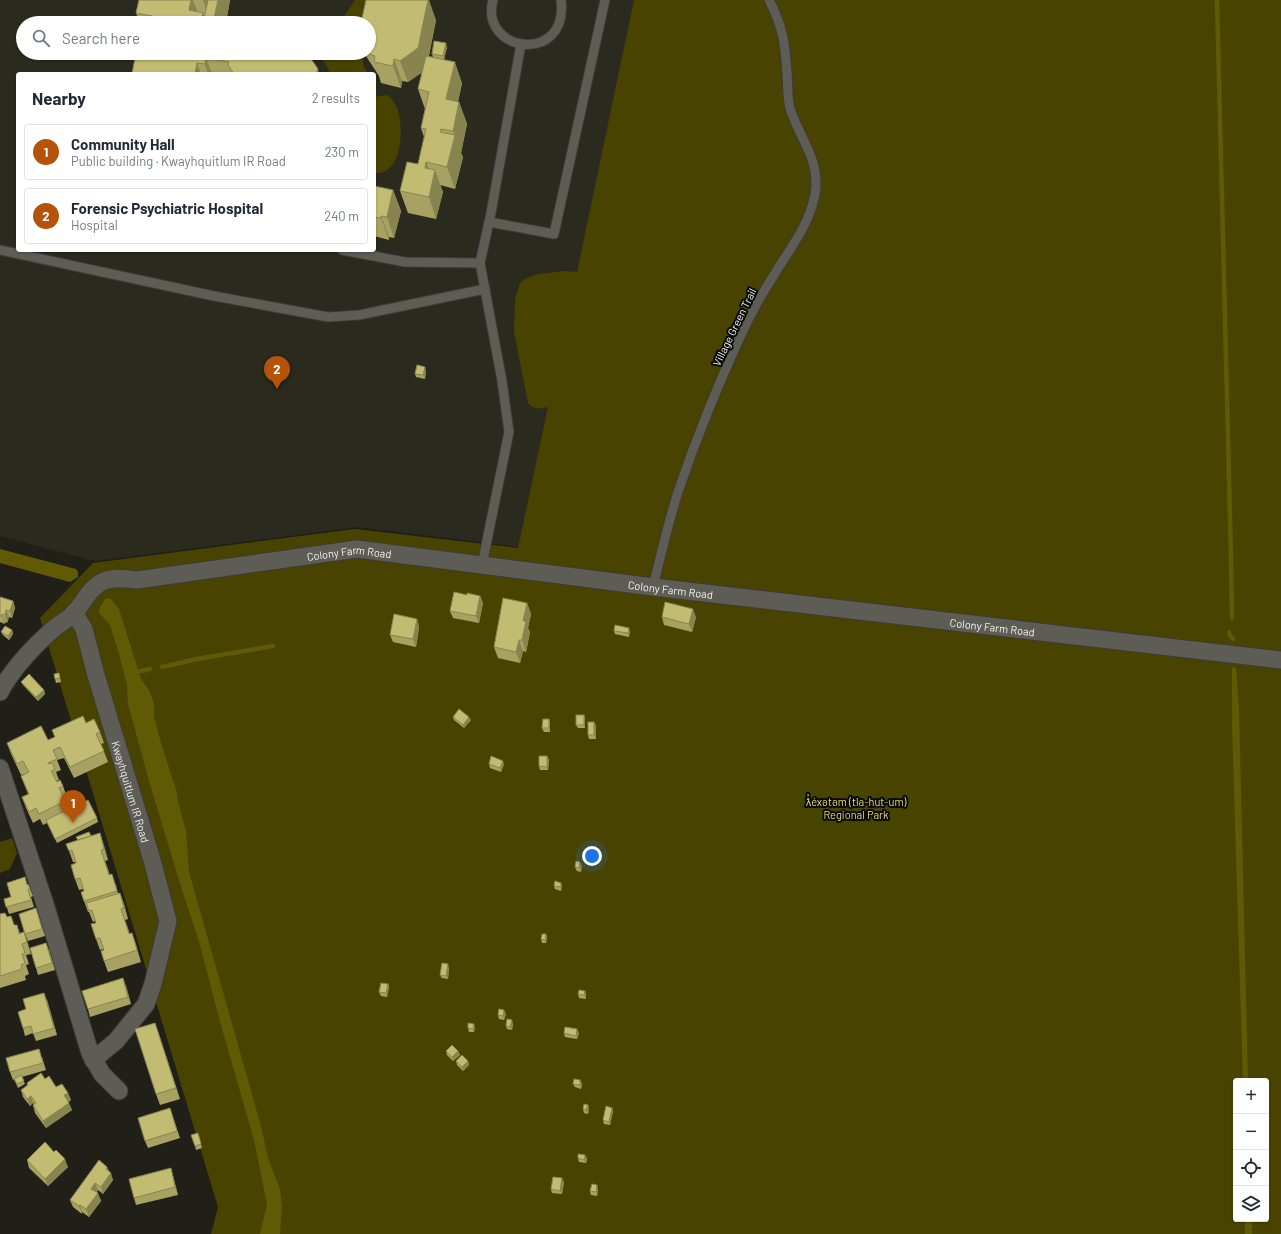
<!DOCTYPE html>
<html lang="en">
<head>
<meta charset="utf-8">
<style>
	:root { --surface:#fff; --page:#f2f2f3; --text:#1f2937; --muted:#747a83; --line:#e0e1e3; --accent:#b45309 }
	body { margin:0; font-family:Barlow,sans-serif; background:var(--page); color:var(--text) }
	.controls { position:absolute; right:12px; bottom:12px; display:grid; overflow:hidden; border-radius:4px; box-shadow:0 1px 3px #0004 }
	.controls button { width:36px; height:36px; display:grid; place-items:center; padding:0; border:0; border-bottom:1px solid var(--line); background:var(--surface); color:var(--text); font:20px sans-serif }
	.you { position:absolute; left:592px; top:856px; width:14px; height:14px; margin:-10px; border:3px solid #fff; border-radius:50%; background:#1a73e8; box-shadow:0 0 0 6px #1a73e833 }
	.badge { display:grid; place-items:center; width:26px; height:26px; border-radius:50%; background:var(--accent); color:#fff; font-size:13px; font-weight:700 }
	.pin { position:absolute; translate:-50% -33px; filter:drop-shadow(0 1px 2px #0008) }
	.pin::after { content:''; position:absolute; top:21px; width:14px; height:12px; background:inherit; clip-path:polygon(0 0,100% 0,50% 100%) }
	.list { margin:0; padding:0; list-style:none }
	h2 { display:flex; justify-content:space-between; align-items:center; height:52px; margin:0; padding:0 16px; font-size:17px }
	h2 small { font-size:13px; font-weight:400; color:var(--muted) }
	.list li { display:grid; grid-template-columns:26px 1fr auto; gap:12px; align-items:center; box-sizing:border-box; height:56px; margin:0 8px 8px; padding:0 8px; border:1px solid var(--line); border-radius:4px }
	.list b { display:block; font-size:15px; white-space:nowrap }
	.list p { margin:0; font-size:13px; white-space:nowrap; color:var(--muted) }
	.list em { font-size:13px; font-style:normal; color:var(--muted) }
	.icon { flex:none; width:22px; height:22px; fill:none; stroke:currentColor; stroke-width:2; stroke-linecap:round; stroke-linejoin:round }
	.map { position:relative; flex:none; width:1281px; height:1234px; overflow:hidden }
	.search { position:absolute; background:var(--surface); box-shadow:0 1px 3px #0004; left:16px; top:16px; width:360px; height:44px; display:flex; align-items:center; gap:10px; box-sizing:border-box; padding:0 14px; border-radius:22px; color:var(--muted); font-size:15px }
	.panel { position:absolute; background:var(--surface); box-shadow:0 1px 3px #0004; left:16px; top:72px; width:360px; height:180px; border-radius:4px }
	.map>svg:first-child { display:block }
	.built { fill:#2b2a1e; fill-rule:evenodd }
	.green { fill:#494300; fill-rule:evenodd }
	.water { fill:#615a05 }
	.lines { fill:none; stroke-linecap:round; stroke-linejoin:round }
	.stream { stroke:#615a05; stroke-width:4.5 }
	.lane-casing { stroke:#3d3c38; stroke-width:11 }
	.street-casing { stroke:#3d3c38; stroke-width:19 }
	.lane { stroke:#5d5c55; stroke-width:9 }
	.street { stroke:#5d5c55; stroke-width:17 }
	.wall { fill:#a7a262 }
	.shaded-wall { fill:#888450 }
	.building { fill:#c2bc72; stroke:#888450 }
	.labels { text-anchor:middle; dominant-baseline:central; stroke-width:4; stroke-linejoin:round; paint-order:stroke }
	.street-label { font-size:11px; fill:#f2f1ed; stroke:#090907 }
	.park-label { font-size:11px; fill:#e7dd77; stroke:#090907 }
</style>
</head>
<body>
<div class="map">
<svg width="1281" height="1234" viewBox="0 0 1281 1234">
	<rect width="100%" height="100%" fill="#202019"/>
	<!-- built -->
	<path class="built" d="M0 0H636L521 547 358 527 95 561 0 536ZM23 23H369V53H23ZM18 74H374V250H18Z"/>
	<!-- green -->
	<g class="green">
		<polygon points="355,0 366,0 363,23 339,23 347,12"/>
		<path d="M634 0H1281V1234H211L218 1207 40 618 93 563 355 529 518 548 548 407C540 409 534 410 528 403L514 332 515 299 520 283 525 279 538 274 564 271 577 272ZM1236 1081H1266V1219H1236Z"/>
		<polygon points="318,53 361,53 364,67 368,74 330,74 327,66"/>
		<path d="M388 95C393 100 396 105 398 111 404 130 402 175 375 173H374V97Z"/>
		<polygon points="12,838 17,853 10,869 0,873 0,842"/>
	</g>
	<!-- water -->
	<g class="water">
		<polygon points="0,549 76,569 78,572 78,577 70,582 0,563"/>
		<polygon points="106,598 111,599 119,609 141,679 149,690 154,704 154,717 161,743 177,793 178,802 186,831 189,872 261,1126 268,1158 280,1189 282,1207 280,1234 260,1234 267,1204 254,1140 220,1022 200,945 178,877 149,781 128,704 127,685 119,654 110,625 99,613 99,609"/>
		<polygon points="1232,667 1236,668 1239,709 1248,1081 1243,1081 1232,725"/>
		<rect x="1245" y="1219" width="7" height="15"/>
	</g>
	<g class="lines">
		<!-- stream -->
		<g class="stream">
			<polyline points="1217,0 1231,558 1232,618"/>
			<polyline points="1229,632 1230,636 1233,639"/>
			<polyline points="162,667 197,659 273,646"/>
			<polyline points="132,673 150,669"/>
		</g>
		<defs>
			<g id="lane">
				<path d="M493 0C479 53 569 65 561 0"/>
				<polyline points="489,222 554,234 605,0"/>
				<polyline points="0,250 214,296 328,317 359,315 485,289"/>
				<polyline points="342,250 405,262 480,263"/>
				<polyline points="482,565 509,432 502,381 480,263 491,213 521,44"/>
				<path d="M653 587C661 555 668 523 678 492 696 439 717 387 740 337 750 315 761 295 774 275 789 250 810 224 815 194 821 160 799 138 790 108 787 97 788 84 787 73 785 43 783 27 769 0"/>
			</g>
			<g id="street">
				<path id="s1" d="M74 612 84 629 96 675 152 860 168 921 153 984 146 1004 116 1041 93 1060"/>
				<path id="s2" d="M0 692C12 669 31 649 51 631 58 624 68 620 75 612 84 602 90 587 104 581 114 577 127 579 137 580L357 549 653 587 1281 660"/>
				<polyline points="0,768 45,904 90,1053 102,1074 119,1091"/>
			</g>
		</defs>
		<!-- lane casing -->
		<use href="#lane" class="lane-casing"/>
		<!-- street casing -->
		<use href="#street" class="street-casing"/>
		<!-- lane -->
		<use href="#lane" class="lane"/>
		<!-- street -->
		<use href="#street" class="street"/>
	</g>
	<!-- wall -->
	<g class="wall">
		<polygon points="139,0 230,0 226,23 140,23 136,13"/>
		<polygon points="436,20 429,56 433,57 432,54 447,47 444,60 462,83 458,102 459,102 467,124 461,153 463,157 455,189 440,185 443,192 436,219 408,213 400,191 418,164 424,137 421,128 425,109 418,89 422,72 408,82 402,81 401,88 381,83 379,76 366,56 365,53 369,53 369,23"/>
		<polygon points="136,53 307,53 319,74 132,74"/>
		<polygon points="374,186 393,190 401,211 394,238 389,237 389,240 374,236"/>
		<polygon points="426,371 425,379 416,377 415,374"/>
		<polygon points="467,595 480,596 483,603 479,623 453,618 450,611"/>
		<polygon points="0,597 13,601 15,608 12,618 9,617 7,623 5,622 5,624 0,622"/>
		<polygon points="527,603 531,614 528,628 530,632 526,652 523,651 520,663 498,658 494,647"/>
		<polygon points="662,617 696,617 692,632 664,625"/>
		<polygon points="417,619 419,627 416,647 393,642 390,635"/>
		<polygon points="12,630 13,634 9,640 3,635 1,632"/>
		<polygon points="614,631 630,631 629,637 615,634"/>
		<polygon points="60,677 61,682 56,683 55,679"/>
		<polygon points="21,682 44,690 45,694 38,701 23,685"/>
		<polygon points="584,715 585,719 585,728 578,728 576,725"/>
		<polygon points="453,717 471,720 464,728 454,720"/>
		<polygon points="549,719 550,723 550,732 544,732 542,728"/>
		<polygon points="86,723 100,732 104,743 101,744 108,762 74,778 64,758 57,760 61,770 56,772 59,780 56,781 63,786 67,797 64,798 68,809 97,818 98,822 57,843 47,823 43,825 40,819 33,823 26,808 22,797 28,794 21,776 28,773 21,775 11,754 7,743 48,740 55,737 52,730"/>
		<polygon points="596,725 596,739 589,739 588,735"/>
		<polygon points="547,756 549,760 548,770 540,770 539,766"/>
		<polygon points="489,764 504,764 501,772 490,768"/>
		<polygon points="100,833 108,860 105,861 110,875 116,885 118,893 120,893 124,904 128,919 125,920 130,934 132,933 141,962 108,972 104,961 104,949 100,950 96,939 96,923 95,921 93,922 89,912 88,912 84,901 84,889 79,890 75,879 76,863 75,862 73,862 69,851 91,836"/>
		<polygon points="582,866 581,872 577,871 575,867"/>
		<polygon points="25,877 27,885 28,884 33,896 31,897 34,907 9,914 4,899 11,897"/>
		<polygon points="561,883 562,886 561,891 555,889 554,886"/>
		<polygon points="36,908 45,936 28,941 25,934"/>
		<polygon points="0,914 7,917 14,925 17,925 20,933 24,932 31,954 26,955 29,964 26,965 29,974 25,976 26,980 0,988"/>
		<polygon points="546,934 547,938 546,943 542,943 541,939"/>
		<polygon points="49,950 55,970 38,975 36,968"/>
		<polygon points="449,968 448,979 442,978 440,975"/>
		<polygon points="388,984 389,987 387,997 381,996 379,992"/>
		<polygon points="126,986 131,1004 90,1017 88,1009"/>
		<polygon points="585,991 586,995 586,999 579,998 578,994"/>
		<polygon points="47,1000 57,1035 36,1041 33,1033 25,1036 23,1028"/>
		<polygon points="506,1014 504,1020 499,1019 498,1015"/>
		<polygon points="155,1023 180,1099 160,1105 156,1094"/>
		<polygon points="513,1024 512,1030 507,1029 506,1026"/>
		<polygon points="475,1027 474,1032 469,1032 468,1028"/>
		<polygon points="564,1033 579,1033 577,1039 565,1037"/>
		<polygon points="446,1051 458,1051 460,1055 453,1061 447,1055"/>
		<polygon points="42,1057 46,1070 22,1077 25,1084 18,1088 14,1079 13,1080 10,1072"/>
		<polygon points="456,1061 468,1061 469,1065 463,1071 457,1065"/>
		<polygon points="45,1079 56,1087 68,1093 71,1100 68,1102 72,1110 46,1128 35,1113 33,1105 34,1104 33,1103 30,1106 23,1097 21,1090 27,1085 27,1083"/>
		<polygon points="580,1080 582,1084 581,1089 575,1087 573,1084"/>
		<polygon points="588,1105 589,1109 588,1114 584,1113 583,1109"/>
		<polygon points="170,1108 180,1138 148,1148 145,1141"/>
		<polygon points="612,1108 613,1111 610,1125 604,1124 603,1120"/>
		<polygon points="199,1137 202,1148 196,1150 195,1146"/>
		<polygon points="54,1152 68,1167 48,1186 29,1168 27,1160"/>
		<polygon points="585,1155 587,1159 586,1163 579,1162 578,1158"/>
		<polygon points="107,1167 113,1180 103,1194 98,1190 97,1192 101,1201 89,1217 82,1212 82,1214 73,1207 70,1200"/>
		<polygon points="173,1176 178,1195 136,1205 134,1198"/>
		<polygon points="564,1182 562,1194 552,1193 551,1189"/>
		<polygon points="598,1189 597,1196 591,1195 590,1191"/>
	</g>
	<!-- shaded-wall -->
	<g class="shaded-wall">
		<polygon points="191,0 193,0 200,18 189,10"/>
		<polygon points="203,0 212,0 210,20"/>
		<polygon points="218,0 230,0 226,23 213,23"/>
		<polygon points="428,0 429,0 436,20 426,70 408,82 400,61"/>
		<polygon points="203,13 207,23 201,23"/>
		<polygon points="446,43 447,47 444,60 443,56"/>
		<polygon points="206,58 212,74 208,74 205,64"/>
		<polygon points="394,59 402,81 401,88 393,66"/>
		<polygon points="455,62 462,83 454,121 446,99"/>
		<polygon points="197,63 201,74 195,74"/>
		<polygon points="318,69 319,74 316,74"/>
		<polygon points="459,102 467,124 461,153 463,157 455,189 447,167 455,136 453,131"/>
		<polygon points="426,162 433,180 435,170 443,192 436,219 429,197 425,168"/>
		<polygon points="393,190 401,211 394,238 387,217"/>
		<polygon points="381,216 389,237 389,240 381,218"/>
		<polygon points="425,367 426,371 425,379 423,375"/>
		<polygon points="480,596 483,603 479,623 476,616"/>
		<polygon points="13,601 15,608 12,618 10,611"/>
		<polygon points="527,603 531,614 528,628 530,632 526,652 522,640 523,621"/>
		<polygon points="693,609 696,617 692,632 689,624"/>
		<polygon points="6,610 9,617 7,623 5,615"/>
		<polygon points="2,614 5,622 5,624 2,616"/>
		<polygon points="417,619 419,627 416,647 413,639"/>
		<polygon points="629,628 630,631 629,637 628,633"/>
		<polygon points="12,630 13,634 9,640 8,636"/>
		<polygon points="519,640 523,651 520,663 516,652"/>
		<polygon points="44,690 45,694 38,701 36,697"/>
		<polygon points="584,715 585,719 585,728 584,725"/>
		<polygon points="469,717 471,720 464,728 463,725"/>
		<polygon points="549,719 550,723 550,732 549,728"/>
		<polygon points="594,722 596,725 596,739 594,735"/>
		<polygon points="547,756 549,760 548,770 547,767"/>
		<polygon points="503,761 504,764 501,772 500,768"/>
		<polygon points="100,833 104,845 108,860 104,849"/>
		<polygon points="101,850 105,861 113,886 109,875"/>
		<polygon points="580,862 582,866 581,872 579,868"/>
		<polygon points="561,883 562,886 561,891 560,887"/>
		<polygon points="120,893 124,904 128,919 124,908"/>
		<polygon points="121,909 125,920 133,945 129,934"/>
		<polygon points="24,932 28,943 31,954 27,942"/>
		<polygon points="132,933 136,944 141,962 137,950"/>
		<polygon points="546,934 547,938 546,943 545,940"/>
		<polygon points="46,943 49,950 55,970 52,963"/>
		<polygon points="448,964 449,968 448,979 446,976"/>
		<polygon points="123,978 126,986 131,1004 128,997"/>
		<polygon points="388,984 389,987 387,997 386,993"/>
		<polygon points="585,991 586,995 586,999 584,995"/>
		<polygon points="44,993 47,1000 57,1035 54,1028"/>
		<polygon points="504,1010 506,1014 504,1020 503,1016"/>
		<polygon points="512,1020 513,1024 512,1030 510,1027"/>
		<polygon points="155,1023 159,1034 180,1099 176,1088"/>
		<polygon points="474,1024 475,1027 474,1032 473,1029"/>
		<polygon points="577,1029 579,1033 577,1039 576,1036"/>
		<polygon points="458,1051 460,1055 453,1061 452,1057"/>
		<polygon points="468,1061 469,1065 463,1071 462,1067"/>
		<polygon points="580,1080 582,1084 581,1089 580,1085"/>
		<polygon points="68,1093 71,1100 67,1103 64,1095"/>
		<polygon points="31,1096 33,1103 30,1106 27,1099"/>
		<polygon points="69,1103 72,1110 46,1128 43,1121"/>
		<polygon points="588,1105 589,1109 588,1114 586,1110"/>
		<polygon points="612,1108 613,1111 610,1125 609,1122"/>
		<polygon points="585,1155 587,1159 586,1163 584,1160"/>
		<polygon points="65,1159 68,1167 48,1186 45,1179"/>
		<polygon points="107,1167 110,1174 111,1173 113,1180 103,1194 101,1187 106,1169"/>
		<polygon points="171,1168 173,1176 178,1195 175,1187"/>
		<polygon points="562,1178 564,1182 562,1194 560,1191"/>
		<polygon points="95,1183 98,1190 94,1196 91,1189"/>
		<polygon points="597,1185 598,1189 597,1196 596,1192"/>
		<polygon points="98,1193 101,1201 89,1217 86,1209"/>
		<polygon points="80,1205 82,1212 82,1214 79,1206"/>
	</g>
	<!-- building -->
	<g class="building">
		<polygon points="139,0 191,0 189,10 203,13 201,23 151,23 152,16 136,13"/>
		<polygon points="208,0 218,0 213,23 203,23"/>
		<polygon points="366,0 428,0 418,48 400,61 394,59 393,66 374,62 375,56 371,55 369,52 369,23 361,23"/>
		<polygon points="434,41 446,43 443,56 432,54"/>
		<polygon points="136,53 307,53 318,69 316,74 234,74 228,65 229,62 206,58 205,64 197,63 195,74 132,74"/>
		<polygon points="426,56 455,62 446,99 459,102 453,131 441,129 440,132 455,135 447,167 426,162 425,168 435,170 429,197 400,191 407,162 418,164 426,129 421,128 429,92 418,89"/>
		<polygon points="374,186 393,190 387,217 381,216 381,218 374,217"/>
		<polygon points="417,365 425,367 423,375 415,374"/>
		<polygon points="454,592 467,595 467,593 480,596 476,616 450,611"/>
		<polygon points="0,597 13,601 10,611 6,610 5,615 2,614 2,616 0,616"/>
		<polygon points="503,598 527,603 523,621 526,621 522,640 519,640 516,652 494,647"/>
		<polygon points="665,602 693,609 689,624 662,617"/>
		<polygon points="394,614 417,619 413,639 390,635"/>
		<polygon points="615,625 629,628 628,633 614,631"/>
		<polygon points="5,626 12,630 8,636 1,632"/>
		<polygon points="59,673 60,678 55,679 54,674"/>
		<polygon points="29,674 44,690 36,697 21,682"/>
		<polygon points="459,709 469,717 463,725 453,717"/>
		<rect x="576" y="715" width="8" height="10"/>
		<polygon points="83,716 86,723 94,719 100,732 96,734 104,751 70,767 60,747 53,750 57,759 48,763 48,764 52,763 55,769 51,771 57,782 60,780 63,786 59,788 65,801 39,814 36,808 29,812 22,797 29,794 21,776 29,772 23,761 17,764 7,743 41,726 48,740 55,737 52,730"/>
		<polygon points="543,719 549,719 549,728 542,728"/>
		<rect x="588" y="722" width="6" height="13"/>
		<polygon points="491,756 503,761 500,768 489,764"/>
		<polygon points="539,756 547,756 547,767 539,766"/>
		<polygon points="88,800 97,818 55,839 46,820"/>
		<polygon points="89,832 91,836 78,840 76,837"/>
		<polygon points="100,833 104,849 101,850 109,875 112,874 117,891 84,901 81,892 84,891 80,878 75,879 71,865 76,863 72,850 69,851 66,844"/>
		<polygon points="576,861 580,862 579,868 575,867"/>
		<polygon points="25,877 27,885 28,884 30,889 28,889 31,900 6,907 4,899 11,897 7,883"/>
		<polygon points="555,881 561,883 560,887 554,886"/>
		<polygon points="120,893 124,908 121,909 129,934 132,933 137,950 104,961 101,951 104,950 100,938 96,939 91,924 96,923 92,910 89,911 86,903"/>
		<polygon points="36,908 42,929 25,934 19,914"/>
		<polygon points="5,913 7,917 11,916 14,925 17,925 19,934 24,932 27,942 22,944 25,953 22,954 25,963 21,965 22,969 0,976 0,914"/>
		<polygon points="542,934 546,934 545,940 541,939"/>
		<polygon points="46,943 52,963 36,968 30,948"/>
		<polygon points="442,963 448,964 446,976 440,975"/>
		<polygon points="123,978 128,997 88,1009 82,991"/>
		<polygon points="381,983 388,984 386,993 379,992"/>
		<polygon points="579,990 585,991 584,995 578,994"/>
		<polygon points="44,993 54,1028 33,1034 31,1026 23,1028 18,1012 26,1009 23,999"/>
		<polygon points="499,1009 504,1010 503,1016 498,1015"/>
		<polygon points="507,1019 512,1020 510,1027 506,1026"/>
		<polygon points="155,1023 176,1088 156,1094 135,1029"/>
		<polygon points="468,1023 474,1024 473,1029 468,1028"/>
		<polygon points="565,1027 577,1029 576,1036 564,1033"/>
		<polygon points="452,1045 458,1051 452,1057 446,1051"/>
		<polygon points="39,1049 43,1063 10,1072 6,1058"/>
		<polygon points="462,1055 468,1061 462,1067 456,1061"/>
		<polygon points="41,1073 45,1079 49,1076 56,1087 62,1084 68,1093 64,1095 69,1103 43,1121 33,1105 36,1103 31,1096 27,1099 21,1090 28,1085 27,1083"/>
		<polygon points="21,1075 24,1081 17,1084 14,1079"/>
		<polygon points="574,1079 580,1080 580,1085 573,1084"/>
		<polygon points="584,1104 588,1105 586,1110 583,1109"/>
		<polygon points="606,1106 612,1108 609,1122 603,1120"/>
		<polygon points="170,1108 177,1131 145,1141 138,1118"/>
		<polygon points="198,1133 201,1144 195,1146 191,1135"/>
		<polygon points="45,1142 54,1152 56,1150 65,1159 45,1179 27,1160"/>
		<polygon points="578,1154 585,1155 584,1160 578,1158"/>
		<polygon points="99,1160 107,1167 106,1169 111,1173 101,1187 95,1183 91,1189 98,1193 86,1209 80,1205 79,1206 70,1200"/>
		<polygon points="171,1168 175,1187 134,1198 129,1179"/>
		<polygon points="553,1177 562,1178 560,1191 551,1189"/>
		<polygon points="592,1184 597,1185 596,1192 590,1191"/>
	</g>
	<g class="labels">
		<!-- street labels -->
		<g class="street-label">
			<text transform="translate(734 327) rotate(-64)">Village Green Trail</text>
			<text stroke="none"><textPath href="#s2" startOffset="401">Colony Farm Road</textPath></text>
			<text stroke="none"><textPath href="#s2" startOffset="725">Colony Farm Road</textPath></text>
			<text stroke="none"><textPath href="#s2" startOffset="1049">Colony Farm Road</textPath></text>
			<text stroke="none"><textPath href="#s1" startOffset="189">Kwayhquitlum IR Road</textPath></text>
		</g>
		<!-- park labels -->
		<g class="park-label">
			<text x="856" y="801">ƛ̓éxətəm (tla-hut-um)<tspan x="856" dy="13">Regional Park</tspan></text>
		</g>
	</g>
</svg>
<div class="controls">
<button>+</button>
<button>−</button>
<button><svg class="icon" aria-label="locate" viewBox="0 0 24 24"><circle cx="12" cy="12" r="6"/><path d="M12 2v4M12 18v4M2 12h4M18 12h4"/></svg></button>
<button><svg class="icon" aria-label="layers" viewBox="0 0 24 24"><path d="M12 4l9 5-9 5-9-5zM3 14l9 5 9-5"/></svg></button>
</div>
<div class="you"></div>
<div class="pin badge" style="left:73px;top:823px">1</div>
<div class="pin badge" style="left:277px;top:389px">2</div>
<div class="search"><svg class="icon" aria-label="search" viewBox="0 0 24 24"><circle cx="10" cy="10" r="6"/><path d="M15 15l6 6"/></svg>Search here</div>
<section class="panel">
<h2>Nearby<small>2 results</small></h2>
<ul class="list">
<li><span class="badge">1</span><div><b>Community Hall</b><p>Public building · Kwayhquitlum IR Road</p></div><em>230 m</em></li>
<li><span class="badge">2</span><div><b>Forensic Psychiatric Hospital</b><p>Hospital</p></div><em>240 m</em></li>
</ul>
</section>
</div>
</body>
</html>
